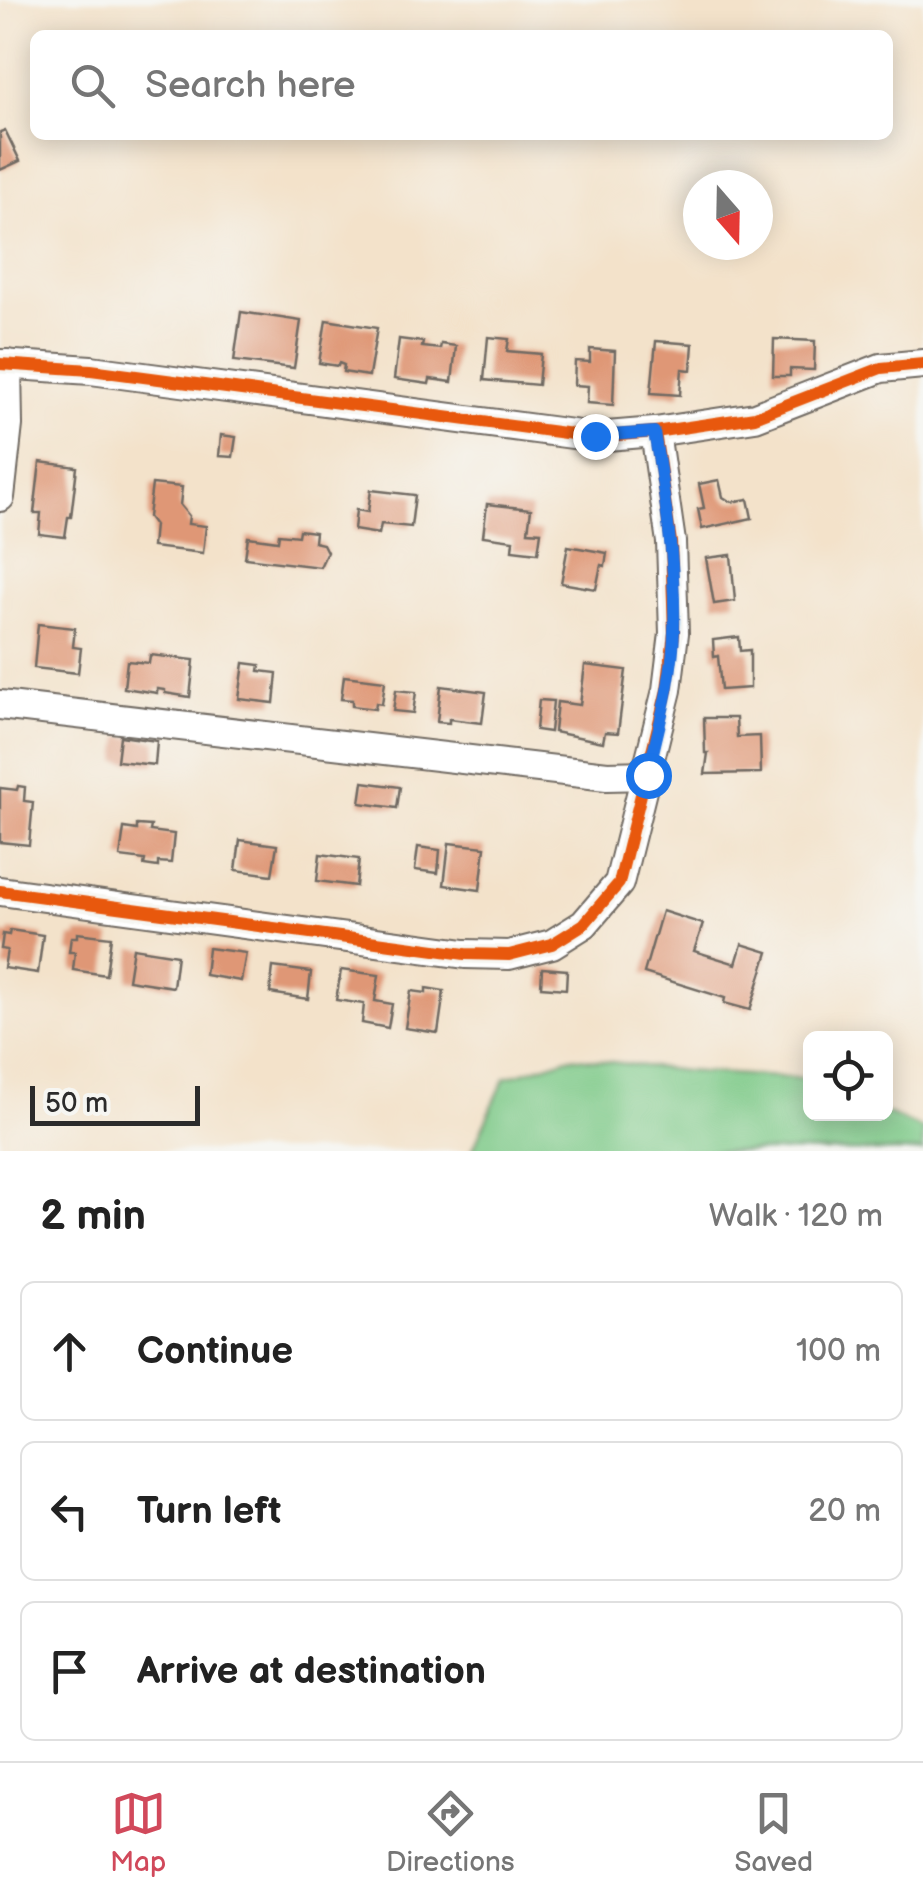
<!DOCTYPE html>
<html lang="en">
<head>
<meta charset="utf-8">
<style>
	:root { --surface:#fff; --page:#f6f6f6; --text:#222; --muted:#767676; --line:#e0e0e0; --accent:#d1495b }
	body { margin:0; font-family:"Balsamiq Sans",sans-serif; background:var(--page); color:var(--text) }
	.controls { position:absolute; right:30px; bottom:30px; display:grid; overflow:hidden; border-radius:15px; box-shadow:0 5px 25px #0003 }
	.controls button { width:90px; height:90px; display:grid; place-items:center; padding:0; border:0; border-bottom:2px solid var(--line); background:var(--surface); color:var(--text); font:50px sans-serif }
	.compass { position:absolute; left:683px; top:170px; width:90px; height:90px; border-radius:50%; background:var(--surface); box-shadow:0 5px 25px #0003; rotate:160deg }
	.scale { position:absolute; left:30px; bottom:25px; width:170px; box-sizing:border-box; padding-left:10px; border:5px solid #2b2b2b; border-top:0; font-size:28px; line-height:35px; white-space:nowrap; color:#2b2b2b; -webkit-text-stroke:8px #f6f6f2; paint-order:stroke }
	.stop { position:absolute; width:30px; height:30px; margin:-22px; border:8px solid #1a73e8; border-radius:50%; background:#fff }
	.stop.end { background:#1a73e8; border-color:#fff; box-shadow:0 2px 10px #0008 }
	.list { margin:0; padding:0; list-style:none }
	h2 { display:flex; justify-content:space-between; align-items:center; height:130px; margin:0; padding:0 40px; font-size:42px }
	h2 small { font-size:32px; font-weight:400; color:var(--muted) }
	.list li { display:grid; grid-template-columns:65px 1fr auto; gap:30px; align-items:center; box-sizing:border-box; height:140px; margin:0 20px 20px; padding:0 20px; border:2px solid var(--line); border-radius:15px }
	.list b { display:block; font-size:38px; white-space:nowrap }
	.list em { font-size:32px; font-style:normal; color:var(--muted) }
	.icon { flex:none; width:55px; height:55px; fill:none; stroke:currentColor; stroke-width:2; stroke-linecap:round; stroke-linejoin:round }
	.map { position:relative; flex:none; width:923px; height:1151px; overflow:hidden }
	.search { position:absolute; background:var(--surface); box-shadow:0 5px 25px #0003; left:30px; right:30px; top:30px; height:110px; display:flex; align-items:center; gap:25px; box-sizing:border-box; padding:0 35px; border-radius:15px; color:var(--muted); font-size:38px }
	.sheet { height:610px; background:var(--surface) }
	nav { display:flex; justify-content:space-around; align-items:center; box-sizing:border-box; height:140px; border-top:2px solid var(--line); background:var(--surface); font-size:28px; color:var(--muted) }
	nav a { display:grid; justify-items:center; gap:5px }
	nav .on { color:var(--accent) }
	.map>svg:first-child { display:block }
	.green { fill:#7dc987; stroke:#547a59; stroke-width:2.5 }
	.building { fill:#df9776 }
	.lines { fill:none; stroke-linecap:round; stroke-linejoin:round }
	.minor-casing { stroke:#716b63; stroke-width:32 }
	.minor { stroke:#fff; stroke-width:28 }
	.cycleway-casing { stroke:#f6f6f2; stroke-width:19 }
	.cycleway { stroke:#e8590c; stroke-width:12 }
	.route { stroke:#1a73e8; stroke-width:12 }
</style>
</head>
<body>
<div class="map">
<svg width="923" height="1151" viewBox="0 0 923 1151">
	<rect width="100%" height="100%" fill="#f6f6f2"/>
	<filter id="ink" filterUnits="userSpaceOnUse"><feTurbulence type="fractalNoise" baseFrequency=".01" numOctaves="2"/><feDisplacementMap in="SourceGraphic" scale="20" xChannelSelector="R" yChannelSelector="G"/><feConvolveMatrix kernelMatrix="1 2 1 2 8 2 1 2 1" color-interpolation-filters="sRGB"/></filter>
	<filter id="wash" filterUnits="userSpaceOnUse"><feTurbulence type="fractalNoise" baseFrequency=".0048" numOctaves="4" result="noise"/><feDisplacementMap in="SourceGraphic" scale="40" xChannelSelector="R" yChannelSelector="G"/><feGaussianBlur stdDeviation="2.25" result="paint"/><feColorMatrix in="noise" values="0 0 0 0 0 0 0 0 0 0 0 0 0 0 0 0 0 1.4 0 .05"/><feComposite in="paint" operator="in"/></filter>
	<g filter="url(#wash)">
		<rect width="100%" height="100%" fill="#f3e2ca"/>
		<!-- green -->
		<polygon class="green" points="571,1057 684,1071 810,1079 810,1114 886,1113 923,1129 923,1151 472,1151 505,1078"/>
		<g id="blocks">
			<!-- building -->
			<g class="building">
				<polygon points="5,130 20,161 0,170 0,132"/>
				<polygon points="241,312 301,321 294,368 234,361"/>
				<polygon points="326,320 377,328 369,376 343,372 344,365 339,363 338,366 319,363"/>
				<polygon points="488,337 509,339 507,351 541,354 538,385 484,380"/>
				<polygon points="399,339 423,342 422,347 440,349 441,344 456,346 452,382 430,379 429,384 394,379"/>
				<polygon points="774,339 815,341 814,370 790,369 790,376 773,376"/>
				<polygon points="656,341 693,344 691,370 682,369 680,395 651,393"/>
				<polygon points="590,349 615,351 613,405 587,403 588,386 574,385 575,361 590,362"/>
				<polygon points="221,435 236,437 233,457 219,456"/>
				<polygon points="40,462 77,467 71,517 68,517 65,537 39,534 41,513 34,513"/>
				<polygon points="719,480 723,497 731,502 748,499 752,518 702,529 698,509 704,508 699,484"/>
				<polygon points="152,484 182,487 180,505 189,516 188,524 206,526 203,553 152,547 154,525 148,517"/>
				<polygon points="371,490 415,495 411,527 381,524 379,534 354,530 356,510 368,512"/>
				<polygon points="487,504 531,509 528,531 541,532 538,553 512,550 513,540 483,536"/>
				<polygon points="299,530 315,532 314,542 323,544 327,552 320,567 245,558 248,537 278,541 279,534 298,536"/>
				<polygon points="568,546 607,553 605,566 601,565 596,589 561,583"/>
				<polygon points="731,555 735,601 714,604 706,558"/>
				<polygon points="38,624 75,628 73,647 81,648 78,673 34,668"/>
				<polygon points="739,637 740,651 750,650 750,688 721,690 718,656 714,657 713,640"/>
				<polygon points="150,655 194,660 190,697 165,693 165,690 157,689 157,693 124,688 127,661 149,663"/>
				<polygon points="244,663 260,665 259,671 277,673 274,703 239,699"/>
				<polygon points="585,665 626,670 618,733 605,732 603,742 554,732 557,702 580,705"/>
				<polygon points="344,676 385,681 382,704 376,703 375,709 352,706 352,700 341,699"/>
				<polygon points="441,686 486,692 482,723 449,719 449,723 437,722"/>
				<polygon points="396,690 416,692 413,713 393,711"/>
				<polygon points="539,700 553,701 550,732 536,730"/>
				<polygon points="704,718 736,718 737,737 760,736 761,773 705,774 708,753 705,753"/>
				<polygon points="120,736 157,741 155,765 117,761"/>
				<polygon points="363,782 400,787 397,808 360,803"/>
				<polygon points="18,786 25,787 24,801 33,802 29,845 0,842 0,788 17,790"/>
				<polygon points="137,825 151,826 150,831 174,834 171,863 158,862 158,867 144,865 145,860 120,857 124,828 137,830"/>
				<polygon points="240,840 277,845 272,875 236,870"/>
				<polygon points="449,843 485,847 480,890 444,885"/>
				<polygon points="418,847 440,850 438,873 415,870"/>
				<polygon points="320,854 359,859 356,886 317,881"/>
				<polygon points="662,911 703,924 694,951 736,964 742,944 768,952 750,1010 724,1003 725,998 644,973"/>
				<polygon points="10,930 43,935 38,973 4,968 7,950 1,949 3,934 9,935"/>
				<polygon points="77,933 111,937 106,975 73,970 75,952 69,952 71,937 77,937"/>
				<polygon points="133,948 177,955 173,987 128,980"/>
				<polygon points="208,948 246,953 241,981 205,975"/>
				<polygon points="273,967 311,972 308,999 270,993"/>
				<polygon points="542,968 567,970 566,989 541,987"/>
				<polygon points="341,970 379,975 375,1001 392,1004 388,1028 362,1023 364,1004 336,1000"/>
				<polygon points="426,988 444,991 438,1033 405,1028 411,991 426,993"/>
			</g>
		</g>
	</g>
	<g filter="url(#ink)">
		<use href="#blocks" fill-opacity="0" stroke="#716b63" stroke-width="2.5"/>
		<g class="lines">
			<defs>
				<g id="minor">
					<polyline points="0,364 91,370 595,437 655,432 755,417 881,368 923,364"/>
					<polyline points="0,497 8,425 7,364"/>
					<polyline points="0,705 607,776 648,775"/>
					<polyline points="0,891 465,954 509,955 552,944 584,924 619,883 667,690 674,633 671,542 655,432"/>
				</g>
			</defs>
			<!-- minor casing -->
			<use href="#minor" class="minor-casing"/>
			<!-- minor -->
			<use href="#minor" class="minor"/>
			<defs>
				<g id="cycleway">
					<polyline points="0,364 91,370 595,437 655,432 755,417 881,368 923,364"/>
					<polyline points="0,891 465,954 509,955 552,944 584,924 619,883 667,690 674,633 671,542 655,432"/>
				</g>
			</defs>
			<!-- cycleway casing -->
			<use href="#cycleway" class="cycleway-casing"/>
			<!-- cycleway -->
			<use href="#cycleway" class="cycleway"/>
		</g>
	</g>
	<g class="lines" filter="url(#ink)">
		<!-- route -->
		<path class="route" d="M595 436 654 432C665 498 676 564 674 631 673 680 658 728 648 775"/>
	</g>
</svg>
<div class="controls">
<button><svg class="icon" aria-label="locate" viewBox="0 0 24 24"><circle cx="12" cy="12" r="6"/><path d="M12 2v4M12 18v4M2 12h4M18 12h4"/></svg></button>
</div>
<svg class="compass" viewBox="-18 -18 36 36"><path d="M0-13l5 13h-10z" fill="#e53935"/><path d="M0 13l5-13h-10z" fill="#767676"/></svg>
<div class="scale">50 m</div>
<div class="stop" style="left:648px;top:775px"></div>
<div class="stop end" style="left:595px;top:436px"></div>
<div class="search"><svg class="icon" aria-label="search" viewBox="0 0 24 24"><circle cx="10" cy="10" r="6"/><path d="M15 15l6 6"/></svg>Search here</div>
</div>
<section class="sheet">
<h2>2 min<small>Walk · 120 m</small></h2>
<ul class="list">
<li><svg class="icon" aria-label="ahead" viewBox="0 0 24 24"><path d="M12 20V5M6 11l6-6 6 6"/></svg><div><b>Continue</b></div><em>100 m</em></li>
<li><svg class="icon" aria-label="left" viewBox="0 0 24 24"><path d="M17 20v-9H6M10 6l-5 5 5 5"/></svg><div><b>Turn left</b></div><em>20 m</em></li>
<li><svg class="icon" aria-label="arrive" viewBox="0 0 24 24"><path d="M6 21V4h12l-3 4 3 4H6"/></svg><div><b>Arrive at destination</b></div></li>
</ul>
</section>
<nav>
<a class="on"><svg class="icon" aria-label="map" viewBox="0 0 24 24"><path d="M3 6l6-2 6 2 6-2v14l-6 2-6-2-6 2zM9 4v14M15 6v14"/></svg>Map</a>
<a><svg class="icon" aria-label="directions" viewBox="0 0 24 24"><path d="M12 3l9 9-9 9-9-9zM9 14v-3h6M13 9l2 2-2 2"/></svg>Directions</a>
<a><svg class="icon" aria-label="saved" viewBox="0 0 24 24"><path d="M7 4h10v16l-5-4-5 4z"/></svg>Saved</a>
</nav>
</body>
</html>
